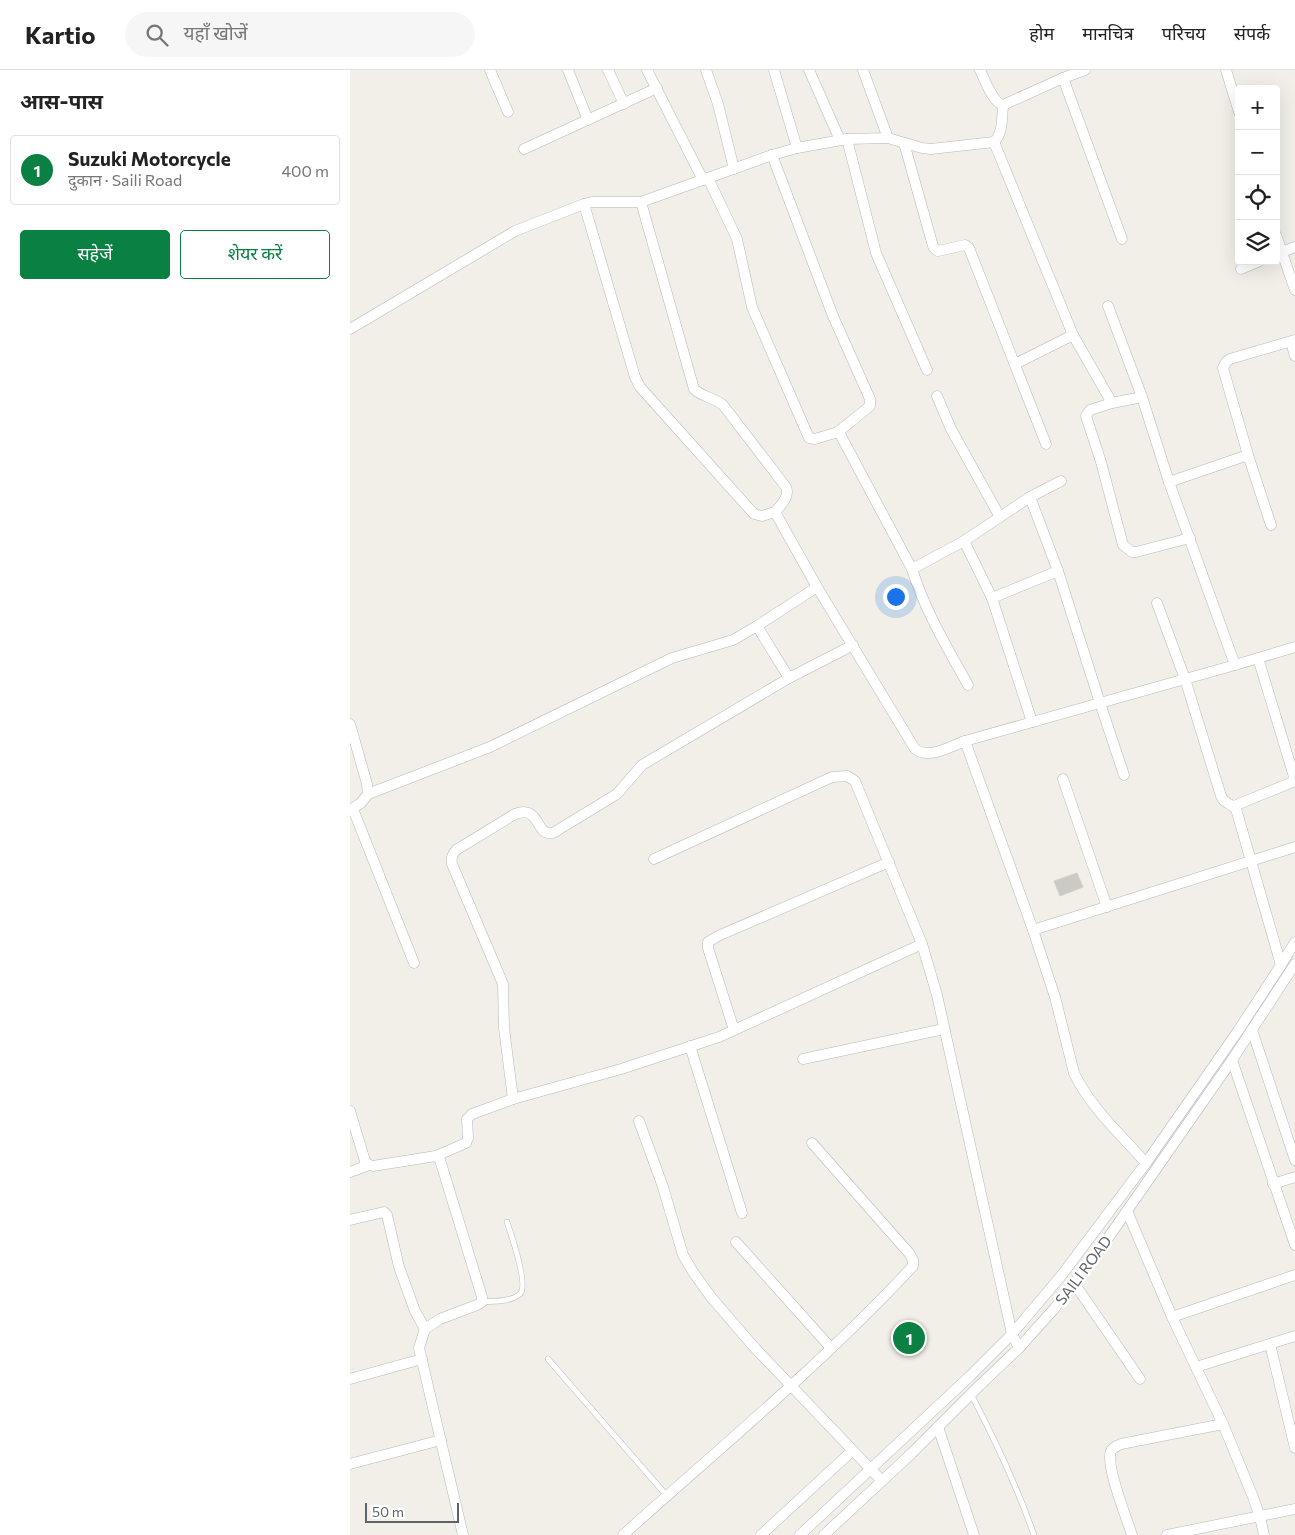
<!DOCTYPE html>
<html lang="hi">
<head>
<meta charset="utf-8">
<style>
	:root { --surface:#fff; --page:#f6f6f6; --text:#222; --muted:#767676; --line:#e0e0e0; --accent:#0b8043 }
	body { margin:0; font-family:Commissioner,"Noto Sans Devanagari",sans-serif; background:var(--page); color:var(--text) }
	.controls { position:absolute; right:15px; top:15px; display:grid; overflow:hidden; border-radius:5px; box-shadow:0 5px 20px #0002 }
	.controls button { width:45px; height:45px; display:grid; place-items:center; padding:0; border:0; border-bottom:1px solid var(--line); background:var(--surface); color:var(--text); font:25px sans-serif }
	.scale { position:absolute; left:15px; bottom:12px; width:94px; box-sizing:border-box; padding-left:5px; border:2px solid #5f6368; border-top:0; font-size:14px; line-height:18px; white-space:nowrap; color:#5f6368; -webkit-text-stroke:4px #fff; paint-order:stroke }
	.you { position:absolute; left:545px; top:526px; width:18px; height:18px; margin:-12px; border:4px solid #fff; border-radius:50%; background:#1a73e8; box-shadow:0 0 0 8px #1a73e833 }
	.badge { display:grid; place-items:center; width:32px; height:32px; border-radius:50%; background:var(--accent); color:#fff; font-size:16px; font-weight:700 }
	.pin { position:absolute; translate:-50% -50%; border:2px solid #fff; box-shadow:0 1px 5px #0006 }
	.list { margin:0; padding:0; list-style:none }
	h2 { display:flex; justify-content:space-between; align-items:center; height:65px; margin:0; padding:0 20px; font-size:21px }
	h2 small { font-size:16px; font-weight:400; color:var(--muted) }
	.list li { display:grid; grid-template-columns:32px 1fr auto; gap:15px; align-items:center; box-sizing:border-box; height:70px; margin:0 10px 10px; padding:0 10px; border:1px solid var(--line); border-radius:5px }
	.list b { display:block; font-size:19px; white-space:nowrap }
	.list p { margin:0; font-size:16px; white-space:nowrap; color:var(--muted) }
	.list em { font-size:16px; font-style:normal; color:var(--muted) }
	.actions { display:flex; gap:10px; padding:15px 20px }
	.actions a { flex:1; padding:11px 0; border:1px solid var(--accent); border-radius:5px; text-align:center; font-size:18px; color:var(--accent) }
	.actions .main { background:var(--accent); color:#fff }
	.icon { flex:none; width:28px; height:28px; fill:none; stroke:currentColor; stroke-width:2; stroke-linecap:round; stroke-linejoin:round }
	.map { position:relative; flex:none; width:945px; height:1465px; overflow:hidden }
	header { display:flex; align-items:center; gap:30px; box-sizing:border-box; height:70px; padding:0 25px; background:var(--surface); border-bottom:1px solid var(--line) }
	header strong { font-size:24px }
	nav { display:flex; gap:28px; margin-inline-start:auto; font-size:18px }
	.search { width:350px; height:45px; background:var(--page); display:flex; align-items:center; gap:12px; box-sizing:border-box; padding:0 18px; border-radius:28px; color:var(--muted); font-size:19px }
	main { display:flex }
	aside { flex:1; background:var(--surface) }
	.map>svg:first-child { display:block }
	.building { fill:#cccac5; stroke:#d6d1c6 }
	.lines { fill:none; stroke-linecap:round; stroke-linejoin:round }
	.lane-casing { stroke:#b5b8bc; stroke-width:6 }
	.street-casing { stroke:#b5b8bc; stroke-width:11 }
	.lane { stroke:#fff; stroke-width:5 }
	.street { stroke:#fff; stroke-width:10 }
	.labels { text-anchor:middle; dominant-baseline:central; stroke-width:5; stroke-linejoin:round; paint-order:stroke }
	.street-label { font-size:15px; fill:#5f6368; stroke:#fff }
</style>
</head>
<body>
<header>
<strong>Kartio</strong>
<div class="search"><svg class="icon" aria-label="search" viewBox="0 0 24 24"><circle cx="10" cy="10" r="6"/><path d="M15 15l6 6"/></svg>यहाँ खोजें</div>
<nav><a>होम</a><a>मानचित्र</a><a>परिचय</a><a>संपर्क</a></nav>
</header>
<main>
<aside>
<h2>आस-पास<small></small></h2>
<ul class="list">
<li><span class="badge">1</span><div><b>Suzuki Motorcycle</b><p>दुकान · Saili Road</p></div><em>400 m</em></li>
</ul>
<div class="actions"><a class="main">सहेजें</a><a>शेयर करें</a></div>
</aside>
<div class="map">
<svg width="945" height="1465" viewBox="0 0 945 1465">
	<rect width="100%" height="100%" fill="#f1efe8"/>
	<!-- building -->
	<polygon class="building" points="727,803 733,817 710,826 704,811"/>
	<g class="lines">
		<defs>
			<g id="lane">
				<path d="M132 1232C143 1231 161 1232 170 1224 179 1216 161 1164 157 1152"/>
				<polyline points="198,1289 317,1426"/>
				<path d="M621 1324C645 1370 667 1416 684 1465"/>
			</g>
			<g id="street">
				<polyline points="140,0 158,42"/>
				<polyline points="218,0 238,50"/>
				<polyline points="258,0 274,34"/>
				<polyline points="297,0 353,110"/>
				<polyline points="356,0 368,34 384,99"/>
				<polyline points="424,0 447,78"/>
				<polyline points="459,0 490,70"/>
				<polyline points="513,0 538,68"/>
				<path d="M630 0C635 10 643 33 653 35L713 8 735 0"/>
				<polyline points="876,0 889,42"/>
				<polyline points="713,8 772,169"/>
				<polyline points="497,69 526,183 577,300"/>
				<polyline points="644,72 723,265 762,333"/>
				<polyline points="554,73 583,176 585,179 588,181 615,175 619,178 696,374"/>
				<polyline points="174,79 307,18"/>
				<path d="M422 85 483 246 520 329V336L488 362 491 366 562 499C575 541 597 577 618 615"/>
				<polyline points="358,108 387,169 402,237 459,368 465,369 488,362"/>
				<path d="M291 132 344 319C352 327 365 328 373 335L436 417C440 427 431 435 425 442"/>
				<path d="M234 134 285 307 290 317 404 444 412 446 425 442 467 517 565 679C579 690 601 676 615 671L885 595 945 577"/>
				<polyline points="926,165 945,220"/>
				<polyline points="927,184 945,177"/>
				<polyline points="891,199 910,191"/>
				<polyline points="758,236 792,327 819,412 885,595"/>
				<path d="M0 259 165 161 234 134 242 132H291L422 85 447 78 497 69 538 68 572 78 581 79 644 72C653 64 652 47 653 35"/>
				<polyline points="941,272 945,286"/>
				<polyline points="665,294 723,265"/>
				<polyline points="587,326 601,359 650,447"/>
				<polyline points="792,327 762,333 740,340 736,346 751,392 773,475 782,482 786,482 840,468"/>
				<polyline points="819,412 898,385"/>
				<polyline points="680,427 708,501 750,633 774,705"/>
				<polyline points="921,455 898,385 873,298 876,292 880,289 945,270"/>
				<polyline points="614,471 642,528 682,652"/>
				<polyline points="562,499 614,471 680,427 711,411"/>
				<polyline points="642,528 708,501"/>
				<path d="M807 533 835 609 871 726C874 734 881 733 886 739L931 895"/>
				<polyline points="407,556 439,608"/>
				<polyline points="908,588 945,710"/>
				<polyline points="0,654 17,714 18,724 11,733 0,740"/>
				<path d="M615 671 683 860 705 927 724 1003C740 1037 771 1065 796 1093"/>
				<polyline points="713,709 757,837"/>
				<polyline points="18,724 140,677 322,588 383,570 407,556 467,517"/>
				<polyline points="884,736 945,711"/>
				<polyline points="3,739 64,893"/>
				<polyline points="304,789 482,707 497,706 505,711 572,874 587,925 662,1264 669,1278"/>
				<polyline points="683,860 945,777"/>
				<polyline points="384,960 358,878 358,872 368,866 539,792"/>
				<polyline points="902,960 945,1090"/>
				<polyline points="340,976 392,1143"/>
				<polyline points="453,989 594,959"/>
				<polyline points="882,990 945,1175"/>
				<path d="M163 1029 154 958 153 914 102 794C101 788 102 785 106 780L165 744C191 734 185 767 203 763L267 724 292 695 439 608 503 575"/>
				<polyline points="0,1041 15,1091 19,1095"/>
				<polyline points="289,1051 313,1117 333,1185 343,1202 361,1227 404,1277 532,1411"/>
				<polyline points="86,1086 90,1090 132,1227 132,1232 127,1235 90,1249 75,1259 69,1278 113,1465"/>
				<polyline points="0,1102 19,1095 23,1096 86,1086 116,1073 118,1068 117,1049 122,1044 163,1029 271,999 369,967 572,874"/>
				<polyline points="923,1114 945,1107"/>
				<polyline points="777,1141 822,1247 873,1354 903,1427 910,1447 914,1465"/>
				<polyline points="0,1150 34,1142 37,1145 49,1197 65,1241 75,1259"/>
				<polyline points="386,1172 481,1278"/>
				<polyline points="724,1213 790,1309"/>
				<polyline points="822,1247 945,1205"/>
				<polyline points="920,1274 945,1378"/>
				<polyline points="846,1297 945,1266"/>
				<polyline points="0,1309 72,1289"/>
				<polyline points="588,1357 624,1465"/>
				<polyline points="0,1394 91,1370"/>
				<path d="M273 1465C371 1377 473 1293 563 1196V1190L559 1183 462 1073"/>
				<polyline points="411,1465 502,1381"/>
				<polyline points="450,1465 619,1307 662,1264 711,1206 796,1093 888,961 931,895 945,872"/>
				<polyline points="474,1465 562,1383 629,1316 669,1278 704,1239 749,1181 882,990 945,894"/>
				<path d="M782 1465C777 1449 755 1395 761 1381 763 1377 767 1376 771 1374L873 1354"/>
				<polyline points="817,1465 945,1439"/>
			</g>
		</defs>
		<!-- lane casing -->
		<use href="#lane" class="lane-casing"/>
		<!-- street casing -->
		<use href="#street" class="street-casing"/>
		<!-- lane -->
		<use href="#lane" class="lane"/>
		<!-- street -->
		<use href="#street" class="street"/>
	</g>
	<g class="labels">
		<!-- street labels -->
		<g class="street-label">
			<text transform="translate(733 1200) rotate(-53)">SAILI ROAD</text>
		</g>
	</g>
</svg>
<div class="controls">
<button>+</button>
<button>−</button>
<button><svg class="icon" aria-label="locate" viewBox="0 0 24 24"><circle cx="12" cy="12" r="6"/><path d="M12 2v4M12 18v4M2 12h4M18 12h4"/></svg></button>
<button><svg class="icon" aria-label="layers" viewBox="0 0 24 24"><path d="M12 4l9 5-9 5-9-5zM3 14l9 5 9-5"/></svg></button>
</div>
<div class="scale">50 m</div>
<div class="you"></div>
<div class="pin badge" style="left:559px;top:1268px">1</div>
</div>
</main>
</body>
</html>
